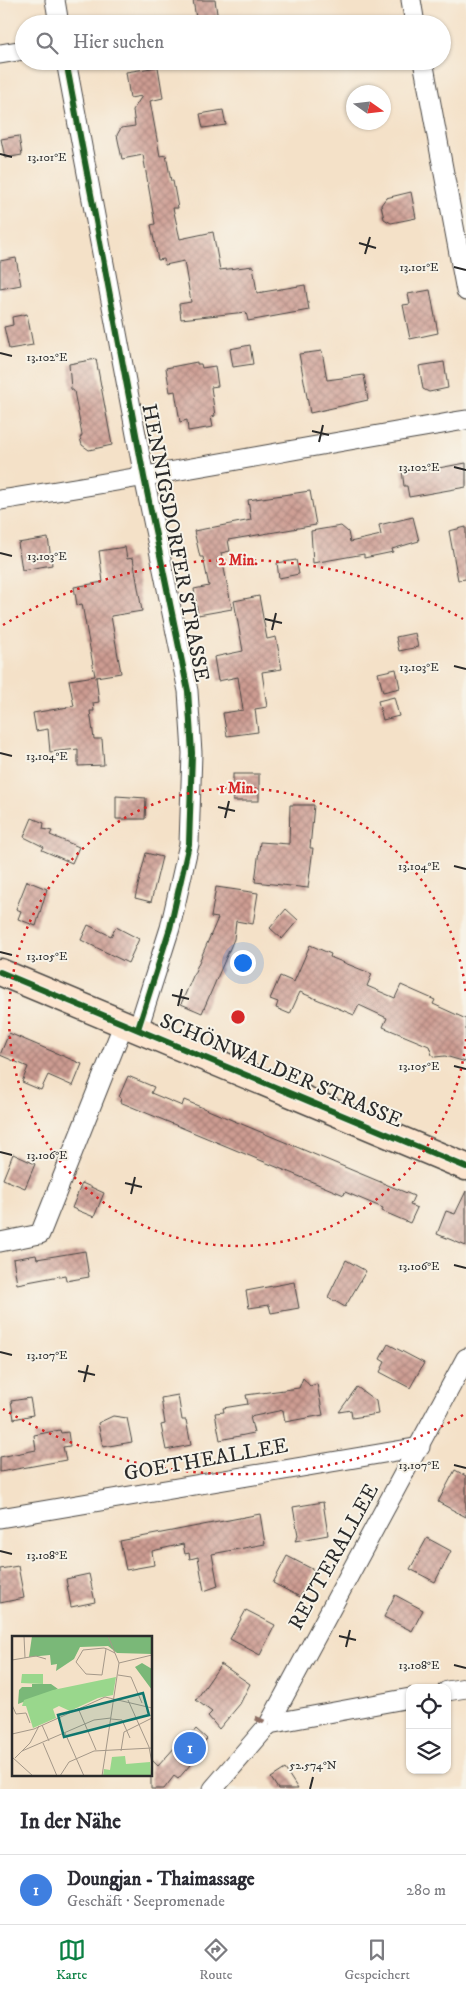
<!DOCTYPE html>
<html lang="de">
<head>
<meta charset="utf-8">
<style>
	:root { --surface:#fff; --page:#f7f7f7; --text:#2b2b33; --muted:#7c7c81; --line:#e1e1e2; --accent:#0b8043 }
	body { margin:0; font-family:"IM FELL DW Pica",serif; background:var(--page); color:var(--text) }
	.controls { position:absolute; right:15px; bottom:15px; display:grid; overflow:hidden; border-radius:10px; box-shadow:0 1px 4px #0004 }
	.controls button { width:45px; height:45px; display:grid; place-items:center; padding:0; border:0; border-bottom:1px solid var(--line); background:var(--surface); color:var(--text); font:25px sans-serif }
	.compass { position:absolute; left:346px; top:85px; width:45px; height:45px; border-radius:50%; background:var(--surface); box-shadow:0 1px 4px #0004; rotate:104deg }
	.you { position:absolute; left:242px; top:962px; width:18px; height:18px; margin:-12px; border:4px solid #fff; border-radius:50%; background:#1a73e8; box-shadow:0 0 0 8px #1a73e833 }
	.badge { display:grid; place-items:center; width:32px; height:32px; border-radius:50%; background:var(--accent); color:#fff; font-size:16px; font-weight:700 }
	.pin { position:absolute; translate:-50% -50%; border:2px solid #fff; box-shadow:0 1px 5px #0006 }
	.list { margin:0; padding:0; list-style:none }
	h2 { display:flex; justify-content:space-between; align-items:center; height:65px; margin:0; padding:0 20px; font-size:21px }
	h2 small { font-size:16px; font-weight:400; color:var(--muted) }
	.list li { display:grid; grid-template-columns:32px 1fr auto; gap:15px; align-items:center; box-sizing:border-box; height:70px; padding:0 20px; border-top:1px solid var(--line) }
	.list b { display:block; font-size:19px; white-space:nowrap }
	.list p { margin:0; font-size:16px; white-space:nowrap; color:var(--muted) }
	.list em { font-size:16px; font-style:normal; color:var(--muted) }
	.icon { flex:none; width:28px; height:28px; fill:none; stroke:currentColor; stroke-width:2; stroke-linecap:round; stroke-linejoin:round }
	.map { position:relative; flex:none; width:466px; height:1789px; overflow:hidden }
	.search { position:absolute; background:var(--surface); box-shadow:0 1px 4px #0004; left:15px; right:15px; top:15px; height:55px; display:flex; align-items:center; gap:12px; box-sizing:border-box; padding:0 18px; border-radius:28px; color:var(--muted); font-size:19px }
	.sheet { height:135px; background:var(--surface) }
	nav { display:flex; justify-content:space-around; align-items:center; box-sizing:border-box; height:70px; border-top:1px solid var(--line); background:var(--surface); font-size:14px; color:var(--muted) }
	nav a { display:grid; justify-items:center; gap:2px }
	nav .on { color:var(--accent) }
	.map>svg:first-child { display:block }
	.building { fill:url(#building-cross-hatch) }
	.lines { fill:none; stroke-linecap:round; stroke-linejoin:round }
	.minor-casing { stroke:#494643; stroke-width:21 }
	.secondary-casing { stroke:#494643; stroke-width:29 }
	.minor { stroke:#fff; stroke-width:19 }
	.secondary { stroke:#fce5cf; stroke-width:26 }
	.quiet { stroke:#8d6e63; stroke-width:5; stroke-dasharray:10 5; stroke-linecap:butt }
	.cycleway-casing { stroke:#f7f3e8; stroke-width:9 }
	.cycleway { stroke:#1b5e20; stroke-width:6 }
	.ticks { fill:none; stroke:#2b2b2b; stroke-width:2 }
	.ring { fill:none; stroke:#d62828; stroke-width:2.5; stroke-dasharray:2.5 5 }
	.labels { text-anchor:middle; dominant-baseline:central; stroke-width:4; stroke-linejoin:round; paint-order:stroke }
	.street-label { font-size:21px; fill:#2b2b2b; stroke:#f7f3e8 }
	.inset-road { fill:none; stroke:#a49889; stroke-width:1 }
	.view { fill:#0f766e; fill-opacity:0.15; stroke:#0f766e; stroke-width:2.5 }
	.inset-edge { fill:none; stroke:#2b2b2b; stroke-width:2.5 }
	.ticks-label { font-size:12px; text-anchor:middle; fill:#2b2b2b; stroke:#f7f3e8; stroke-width:4; stroke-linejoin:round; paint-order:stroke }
	.centre { fill:#d62828; stroke:#f7f3e8; stroke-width:2.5 }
	.ring-label { font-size:15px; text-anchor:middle; font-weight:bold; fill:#d62828; stroke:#f7f3e8; stroke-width:4; stroke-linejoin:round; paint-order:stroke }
</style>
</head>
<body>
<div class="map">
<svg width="466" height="1789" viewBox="0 0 466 1789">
	<defs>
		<pattern id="building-cross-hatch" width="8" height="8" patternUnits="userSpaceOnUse" patternTransform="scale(1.25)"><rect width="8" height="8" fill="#cd9c92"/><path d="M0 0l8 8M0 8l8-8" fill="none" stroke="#a77f77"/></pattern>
	</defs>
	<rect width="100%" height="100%" fill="#f7f3e8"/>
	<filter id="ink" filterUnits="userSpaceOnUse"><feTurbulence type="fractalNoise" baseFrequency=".02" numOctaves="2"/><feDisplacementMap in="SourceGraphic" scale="10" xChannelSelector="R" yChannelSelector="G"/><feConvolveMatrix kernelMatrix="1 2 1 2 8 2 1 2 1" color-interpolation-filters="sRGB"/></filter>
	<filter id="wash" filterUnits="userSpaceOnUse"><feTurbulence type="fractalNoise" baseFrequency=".0096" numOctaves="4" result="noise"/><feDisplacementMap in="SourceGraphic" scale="20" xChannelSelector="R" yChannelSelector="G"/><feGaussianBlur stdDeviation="1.12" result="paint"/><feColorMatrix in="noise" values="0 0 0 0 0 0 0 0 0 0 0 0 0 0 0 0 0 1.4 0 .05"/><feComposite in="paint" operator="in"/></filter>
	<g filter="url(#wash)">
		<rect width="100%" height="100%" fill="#f4e1c8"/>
		<g id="blocks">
			<!-- building -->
			<g class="building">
				<polygon points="193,0 215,0 218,20 197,24"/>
				<polygon points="158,67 163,98 150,101 160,156 166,155 171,181 173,181 178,208 173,208 180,239 213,232 220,270 253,266 257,293 305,285 309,310 248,321 246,312 181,319 179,304 191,302 184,261 165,265 164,259 158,260 151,225 155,224 143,155 122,159 117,135 121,128 135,126 133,110 142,96 130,98 126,72"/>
				<polygon points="223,110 226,125 203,128 200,114"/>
				<polygon points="19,136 22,155 5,158 1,139"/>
				<polygon points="411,192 416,218 391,223 384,219 381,205 386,198"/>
				<polygon points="16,258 21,285 0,289 0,261"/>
				<polygon points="430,290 438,333 410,339 403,305 410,304 408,294"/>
				<polygon points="27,314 33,345 9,349 4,327 13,325 12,317"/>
				<polygon points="250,345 253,364 233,367 230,349"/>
				<polygon points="322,351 327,380 364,375 368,400 310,413 299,354"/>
				<polygon points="96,359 112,445 89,450 82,445 80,438 82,435 74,391 71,389 69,364"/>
				<polygon points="197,362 197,364 201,364 202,368 215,366 218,386 211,387 215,416 211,417 213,427 188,431 187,420 180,422 175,391 170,392 166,368"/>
				<polygon points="444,362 448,388 429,392 423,389 419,366"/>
				<polygon points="466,463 466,487 409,497 407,486 404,486 402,470 421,467 422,471"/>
				<polygon points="310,491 316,525 228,540 230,551 221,553 232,609 198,615 194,589 209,586 203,557 200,557 194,531 251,520 248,500"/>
				<polygon points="413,517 419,541 392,549 393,552 364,558 364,554 313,563 311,531 341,526 348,532 350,542 381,535 379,525"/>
				<polygon points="466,527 466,579 458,580 449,531"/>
				<polygon points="48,538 52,565 22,570 18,543"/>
				<polygon points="125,547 127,559 133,558 142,611 111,616 121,673 96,677 99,702 93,703 94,711 90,711 94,739 102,739 104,765 78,766 78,749 50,752 48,729 36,731 33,713 74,706 69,680 95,676 82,604 77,605 74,587 103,582 99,551"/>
				<polygon points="296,560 299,574 279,578 277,563"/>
				<polygon points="259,596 267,639 276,637 282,669 262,672 267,707 255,709 258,732 227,736 223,713 243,710 238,677 218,681 214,657 243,651 234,601"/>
				<polygon points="415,633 418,647 399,651 396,637"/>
				<polygon points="396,669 400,688 383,692 378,673"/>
				<polygon points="394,697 399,716 383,720 378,701"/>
				<rect x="233" y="774" width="26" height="27"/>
				<polygon points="116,796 146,798 145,819 116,819"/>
				<polygon points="290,805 314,805 310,848 313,848 308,888 255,882 260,842 289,844"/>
				<polygon points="32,818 44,823 43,829 52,831 50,835 79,847 72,863 42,850 44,847 24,837"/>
				<polygon points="146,853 162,857 151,902 135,898"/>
				<polygon points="27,881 47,889 36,926 18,919 21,911 16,909"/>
				<polygon points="216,887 258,893 253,924 236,921 234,939 202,1013 181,1004 218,918 211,917"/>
				<polygon points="286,909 298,920 282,939 270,928"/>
				<polygon points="88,925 111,936 116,927 139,939 128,963 81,940"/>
				<polygon points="310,945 331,954 330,957 372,974 367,986 395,998 401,985 435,1000 433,1004 466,1019 466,1062 445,1056 435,1057 432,1055 429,1046 383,1027 387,1018 359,1005 354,1015 300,992 290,1014 276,1008 278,1002 270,999 280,976 294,982"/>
				<polygon points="9,1033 82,1064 73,1086 48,1075 41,1090 22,1082 28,1067 0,1055"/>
				<polygon points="128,1076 154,1087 151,1093 182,1106 184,1100 414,1196 410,1205 417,1208 410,1223 382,1211 383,1208 345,1192 344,1195 120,1102 121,1098 119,1097"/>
				<polygon points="13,1154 35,1164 25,1188 3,1179"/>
				<polygon points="82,1183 104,1193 94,1217 72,1208"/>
				<polygon points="466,1191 466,1246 437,1234 446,1211 455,1214"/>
				<polygon points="85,1251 89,1277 66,1281 65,1275 17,1284 13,1259 36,1255 37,1259"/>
				<polygon points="346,1260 366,1271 345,1307 328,1297"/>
				<polygon points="294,1282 299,1308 271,1313 269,1305 249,1308 246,1291"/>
				<polygon points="388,1344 424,1363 410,1388 380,1372 385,1362 380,1359"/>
				<polygon points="303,1378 310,1386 317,1384 323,1415 285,1422 283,1410 250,1417 254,1433 220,1440 215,1413 224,1412 223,1408 248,1404 246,1395 299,1388"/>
				<polygon points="357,1387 376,1401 378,1414 352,1418 351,1410 339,1412"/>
				<polygon points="178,1395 182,1420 186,1420 191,1445 166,1450 161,1425 165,1424 161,1398"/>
				<polygon points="30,1398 33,1415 14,1419 11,1401"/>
				<polygon points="113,1416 127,1418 132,1442 103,1447 98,1423"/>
				<polygon points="60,1430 61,1433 68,1432 70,1446 63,1447 66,1460 0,1472 0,1457 36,1450 34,1435"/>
				<polygon points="455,1470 466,1476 466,1517 438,1502"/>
				<polygon points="323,1502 328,1535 295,1541 298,1535 293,1507"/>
				<polygon points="260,1514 265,1544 212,1554 218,1586 204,1591 198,1557 190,1559 189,1553 185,1554 183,1544 152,1551 154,1565 126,1570 120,1541"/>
				<polygon points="427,1538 451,1551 435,1582 410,1569"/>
				<polygon points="287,1556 314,1570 300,1597 273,1583"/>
				<polygon points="18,1566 24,1598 0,1603 0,1569"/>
				<polygon points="89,1574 95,1602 71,1607 66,1579"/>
				<polygon points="395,1595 423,1610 412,1631 384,1617"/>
				<polygon points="246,1610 275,1625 260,1655 230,1639"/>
				<polygon points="221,1664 250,1684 240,1704 219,1729 208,1716 212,1712 196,1700"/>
				<polygon points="196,1729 207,1739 200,1747 203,1750 178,1779 174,1776 164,1789 151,1789 151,1759 158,1766 186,1735 189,1737"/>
				<polygon points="285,1769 298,1789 278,1789 271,1778"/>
			</g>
		</g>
	</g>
	<g filter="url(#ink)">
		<use href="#blocks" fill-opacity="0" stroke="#494643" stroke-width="1"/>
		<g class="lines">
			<defs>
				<g id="minor">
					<polyline points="55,0 59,24"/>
					<polyline points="411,0 415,24"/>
					<polyline points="0,54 24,50"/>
					<polyline points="66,61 144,477 188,691 192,753 189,844 170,928 138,1029"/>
					<polyline points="423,61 466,291"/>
					<path d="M0 500C156 476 310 446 466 420"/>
					<polyline points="0,1242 40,1234 124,1023"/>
					<polyline points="0,1518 420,1447"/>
					<polyline points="447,1691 466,1688"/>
					<polyline points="269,1724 410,1698"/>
					<polyline points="213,1789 269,1724 466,1358"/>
				</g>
				<polyline id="secondary" points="0,972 466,1167"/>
			</defs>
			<!-- minor casing -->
			<use href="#minor" class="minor-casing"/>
			<!-- secondary casing -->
			<use href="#secondary" class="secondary-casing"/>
			<!-- minor -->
			<use href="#minor" class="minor"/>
			<!-- secondary -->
			<use href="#secondary" class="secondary"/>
			<!-- quiet -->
			<polyline class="quiet" points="255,1718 269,1724"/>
			<defs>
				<g id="cycleway">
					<polyline points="66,61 144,477 188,691 192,753 189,844 170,928 138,1029"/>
					<polyline points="0,972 466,1167"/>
				</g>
			</defs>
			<!-- cycleway casing -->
			<use href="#cycleway" class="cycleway-casing"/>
			<!-- cycleway -->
			<use href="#cycleway" class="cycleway"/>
		</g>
	</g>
	<!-- ticks -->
	<path class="ticks" d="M0 154 12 157M359 243 376 248M365 254 370 237M454 267 466 270M0 353 12 356M312 431 329 435M319 442 323 425M454 467 466 470M0 553 12 556M265 619 282 623M272 630 276 613M454 666 466 669M0 753 12 756M218 807 235 811M225 818 229 801M454 866 466 869M0 952 12 955M172 995 189 999M178 1006 182 989M454 1066 466 1069M0 1152 12 1155M125 1183 142 1187M131 1194 135 1177M454 1265 466 1268M0 1352 12 1355M78 1371 95 1375M84 1382 88 1365M454 1465 466 1468M0 1551 12 1554M339 1636 356 1640M346 1647 350 1630M454 1665 466 1668M310 1789 313 1777"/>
	<!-- distance rings -->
	<g class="ring">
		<path d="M466 1039A229 229 0 1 1 466 995"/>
		<path d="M463 1415A457 457 0 0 1 3 1409M3 625A457 457 0 0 1 463 619"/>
	</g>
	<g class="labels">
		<!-- street labels -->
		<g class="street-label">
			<text transform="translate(175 543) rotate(79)">HENNIGSDORFER STRASSE</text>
			<text transform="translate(281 1071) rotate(23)">SCHÖNWALDER STRASSE</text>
			<text transform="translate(206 1460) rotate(-10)">GOETHEALLEE</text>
			<text transform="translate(334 1557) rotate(-61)">REUTERALLEE</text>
		</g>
	</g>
	<!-- overview -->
	<g transform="translate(12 1636)">
		<rect width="140" height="140" fill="#f4e1c8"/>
		<path d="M10 38H31V48L9 47ZM113 120 114 128 138 126 139 140H91L92 133 98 134 100 121Z" fill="#99d78c"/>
		<path d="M20 0H140V18L105 17 96 10 68 11 62 23 44 35 45 28 39 29 38 19 17 21ZM130 27 140 33V54L123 31ZM20 48H39L46 53 6 68 7 54 10 51H20Z" fill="#7ab878"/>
		<path d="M104 41 101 59 86 62 58 75 47 70 41 73 44 82 21 92 14 70H10L12 64 41 54Z" fill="#99d78c"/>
		<path class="inset-road" d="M12 0 13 22M94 13 90 39 74 38 64 26 71 14 92 12 95 13 103 17M0 24 24 20 34 23M107 27 140 19M106 39 119 41 130 67M116 64 137 111 140 127M0 69 4 78 14 77 18 87M66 72 84 114M99 83 110 84 118 102M30 89 37 105M53 97 72 140M0 98 22 93 93 61 140 72M31 107 45 140M10 115 82 84 99 82M109 115 112 96 140 82M0 121 21 140M3 122 18 107 27 90M48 140 57 126 82 115 140 112M90 140 107 27 96 0"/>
		<path class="view" d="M131 57 137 79 52 101 46 79Z"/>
		<rect width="140" height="140" class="inset-edge"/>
	</g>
	<g class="ticks-label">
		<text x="47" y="161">13.101°E</text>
		<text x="419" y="271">13.101°E</text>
		<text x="47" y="361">13.102°E</text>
		<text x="419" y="471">13.102°E</text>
		<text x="47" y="560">13.103°E</text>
		<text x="419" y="671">13.103°E</text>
		<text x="47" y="760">13.104°E</text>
		<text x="419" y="870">13.104°E</text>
		<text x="47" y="960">13.105°E</text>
		<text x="419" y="1070">13.105°E</text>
		<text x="47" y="1159">13.106°E</text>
		<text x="419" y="1270">13.106°E</text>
		<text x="47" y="1359">13.107°E</text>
		<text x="419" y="1469">13.107°E</text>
		<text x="47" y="1559">13.108°E</text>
		<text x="419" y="1669">13.108°E</text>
		<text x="313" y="1769">52.574°N</text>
	</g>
	<circle cx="238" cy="1017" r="8" class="centre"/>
	<g class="ring-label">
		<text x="238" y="565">2 Min.</text>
		<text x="238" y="793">1 Min.</text>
	</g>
</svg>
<div class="controls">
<button><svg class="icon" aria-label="locate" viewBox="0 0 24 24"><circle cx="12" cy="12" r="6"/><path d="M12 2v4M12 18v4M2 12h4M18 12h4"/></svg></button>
<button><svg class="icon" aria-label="layers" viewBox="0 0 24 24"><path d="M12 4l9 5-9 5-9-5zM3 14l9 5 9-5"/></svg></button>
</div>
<svg class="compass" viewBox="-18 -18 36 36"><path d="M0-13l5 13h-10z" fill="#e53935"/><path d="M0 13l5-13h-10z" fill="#7c7c81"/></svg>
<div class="you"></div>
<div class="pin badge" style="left:190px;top:1748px;background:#3f7fe0">1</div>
<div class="search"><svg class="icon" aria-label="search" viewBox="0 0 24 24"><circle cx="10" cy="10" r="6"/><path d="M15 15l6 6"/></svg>Hier suchen</div>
</div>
<section class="sheet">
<h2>In der Nähe<small></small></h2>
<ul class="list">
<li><span class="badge" style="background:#3f7fe0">1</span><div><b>Doungjan - Thaimassage</b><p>Geschäft · Seepromenade</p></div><em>280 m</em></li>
</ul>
</section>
<nav>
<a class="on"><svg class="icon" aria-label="map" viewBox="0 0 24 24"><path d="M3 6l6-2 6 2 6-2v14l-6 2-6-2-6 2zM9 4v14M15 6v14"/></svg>Karte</a>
<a><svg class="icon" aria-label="directions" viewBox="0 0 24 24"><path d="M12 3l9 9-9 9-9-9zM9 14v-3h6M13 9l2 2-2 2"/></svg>Route</a>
<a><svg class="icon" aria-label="saved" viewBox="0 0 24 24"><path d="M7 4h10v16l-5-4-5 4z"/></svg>Gespeichert</a>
</nav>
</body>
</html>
